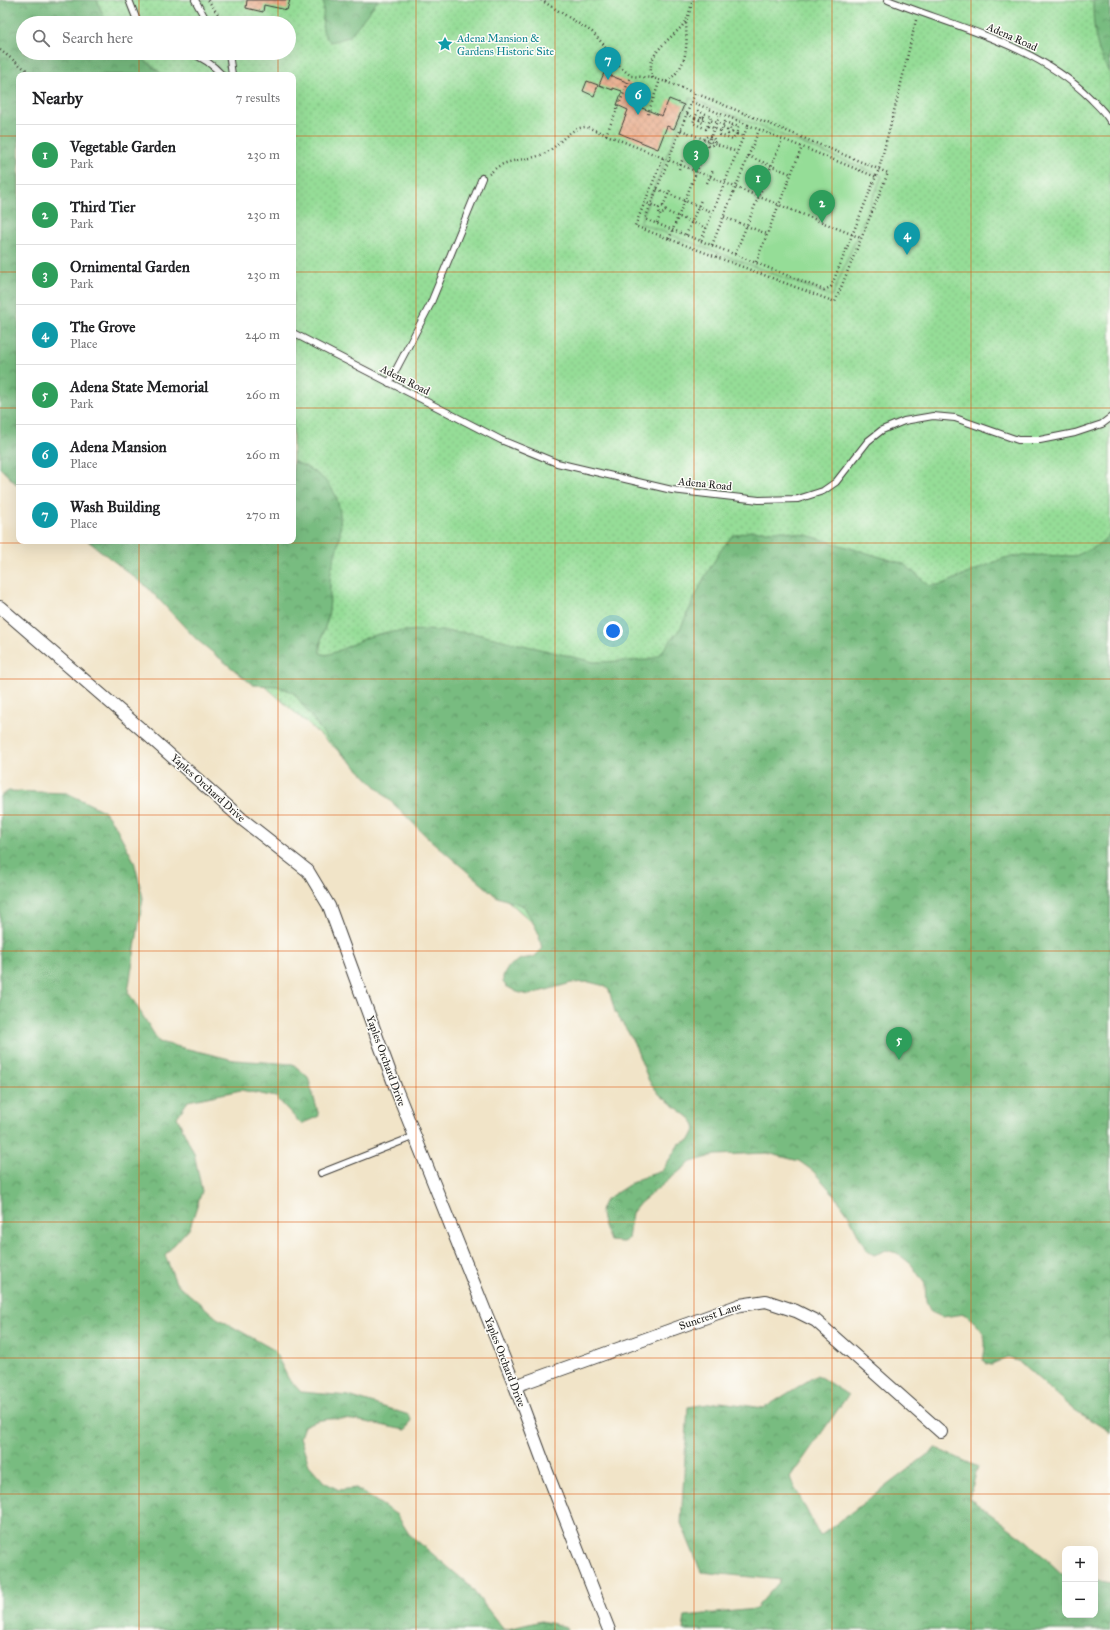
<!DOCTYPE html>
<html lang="en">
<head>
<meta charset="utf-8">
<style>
	:root { --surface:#fff; --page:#f2f2f2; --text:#202124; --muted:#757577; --line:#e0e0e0; --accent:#b45309 }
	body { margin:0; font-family:"IM FELL Great Primer",serif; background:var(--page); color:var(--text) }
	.controls { position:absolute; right:12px; bottom:12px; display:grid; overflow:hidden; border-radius:8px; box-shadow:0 4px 16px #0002 }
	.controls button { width:36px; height:36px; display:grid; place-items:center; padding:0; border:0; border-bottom:1px solid var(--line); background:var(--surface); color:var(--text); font:20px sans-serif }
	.you { position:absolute; left:613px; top:631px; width:14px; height:14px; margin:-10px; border:3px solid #fff; border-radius:50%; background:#1a73e8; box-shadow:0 0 0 6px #1a73e833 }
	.badge { display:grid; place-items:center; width:26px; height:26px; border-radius:50%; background:var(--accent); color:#fff; font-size:13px; font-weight:700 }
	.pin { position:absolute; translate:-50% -33px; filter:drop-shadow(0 1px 2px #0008) }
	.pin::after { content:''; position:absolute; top:21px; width:14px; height:12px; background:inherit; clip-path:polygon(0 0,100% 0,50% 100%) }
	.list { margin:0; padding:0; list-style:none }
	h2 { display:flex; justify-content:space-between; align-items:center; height:52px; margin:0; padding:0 16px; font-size:17px }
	h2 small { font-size:13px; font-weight:400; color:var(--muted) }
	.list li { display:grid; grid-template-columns:26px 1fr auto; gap:12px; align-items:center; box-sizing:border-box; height:60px; padding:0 16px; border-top:1px solid var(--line) }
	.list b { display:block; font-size:15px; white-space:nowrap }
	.list p { margin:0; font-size:13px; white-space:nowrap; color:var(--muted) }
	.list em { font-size:13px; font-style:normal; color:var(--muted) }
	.icon { flex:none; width:22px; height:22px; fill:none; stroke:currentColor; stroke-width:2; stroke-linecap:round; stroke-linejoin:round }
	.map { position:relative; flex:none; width:1110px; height:1630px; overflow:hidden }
	.search { position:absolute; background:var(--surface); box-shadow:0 4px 16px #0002; left:16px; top:16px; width:280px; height:44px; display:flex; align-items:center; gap:10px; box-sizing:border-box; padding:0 14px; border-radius:22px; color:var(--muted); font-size:15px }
	.panel { position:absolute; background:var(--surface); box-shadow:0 4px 16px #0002; left:16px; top:72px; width:280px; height:472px; border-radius:8px }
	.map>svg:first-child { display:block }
	.grass { fill:url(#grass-dots); stroke:#587c5a; fill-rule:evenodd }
	.forest { fill:url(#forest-crowns); stroke:#4a6c4e }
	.garden { fill:#95dd97; stroke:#587c5a }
	.building { fill:url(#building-cross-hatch) }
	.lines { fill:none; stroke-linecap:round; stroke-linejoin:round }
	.lane-casing { stroke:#3c3a36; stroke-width:8 }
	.street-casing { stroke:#3c3a36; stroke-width:14 }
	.path { stroke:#3c3a36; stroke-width:2.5; stroke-dasharray:1 3; stroke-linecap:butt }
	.lane { stroke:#fff; stroke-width:6 }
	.street { stroke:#fff; stroke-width:12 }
	.grid { fill:none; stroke:#de560d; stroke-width:1; stroke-opacity:0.55 }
	.labels { text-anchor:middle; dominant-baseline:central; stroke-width:3; stroke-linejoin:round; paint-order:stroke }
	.street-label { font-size:11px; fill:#1c1c1c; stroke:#fdfcf7 }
	.culture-label { font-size:11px; fill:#0d838f; stroke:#fdfcf7; text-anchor:start }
</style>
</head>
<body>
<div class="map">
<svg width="1110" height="1630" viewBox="0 0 1110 1630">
	<defs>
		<pattern id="grass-dots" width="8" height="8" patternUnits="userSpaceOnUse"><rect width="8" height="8" fill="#95dd97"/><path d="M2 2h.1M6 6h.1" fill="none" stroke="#80bd82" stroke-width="1.8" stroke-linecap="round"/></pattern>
		<pattern id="forest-crowns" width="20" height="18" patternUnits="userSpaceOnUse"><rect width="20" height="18" fill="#78bc80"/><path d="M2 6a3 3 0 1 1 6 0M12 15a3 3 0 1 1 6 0" fill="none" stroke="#629868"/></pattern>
		<pattern id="building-cross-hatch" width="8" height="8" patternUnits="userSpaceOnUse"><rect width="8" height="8" fill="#eaaf8f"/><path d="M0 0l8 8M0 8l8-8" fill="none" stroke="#c8967b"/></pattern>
	</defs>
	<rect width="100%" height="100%" fill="#fdfcf7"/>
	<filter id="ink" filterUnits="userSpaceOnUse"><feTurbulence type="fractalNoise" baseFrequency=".025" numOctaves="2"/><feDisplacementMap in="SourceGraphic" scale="8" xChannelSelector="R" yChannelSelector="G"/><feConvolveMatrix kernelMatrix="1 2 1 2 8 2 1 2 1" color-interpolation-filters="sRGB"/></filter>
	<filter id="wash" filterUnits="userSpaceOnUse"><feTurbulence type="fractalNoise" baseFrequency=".012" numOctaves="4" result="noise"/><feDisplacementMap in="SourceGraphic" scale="16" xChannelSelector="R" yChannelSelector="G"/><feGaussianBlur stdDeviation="0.9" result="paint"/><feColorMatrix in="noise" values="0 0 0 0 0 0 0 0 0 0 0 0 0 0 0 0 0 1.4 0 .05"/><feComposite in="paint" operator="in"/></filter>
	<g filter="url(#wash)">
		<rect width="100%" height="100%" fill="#f1e4c8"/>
		<!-- grass -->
		<path class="grass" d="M0 0H1110V1433L265 686 293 541V75H19ZM23 23H289V53H23Z"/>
		<!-- forest -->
		<g class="forest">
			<polygon points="0,0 97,0 106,23 23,23 23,53 136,53 163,75 19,75 19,487 0,468"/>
			<path d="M323 0H378L349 37 331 42C316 30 326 16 323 0Z"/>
			<path d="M1093 0H1110V74C1095 49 1093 28 1093 0Z"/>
			<path d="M293 461C329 476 343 493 340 533 339 546 333 559 331 572 329 586 331 603 328 617 325 629 319 641 320 653L326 655 338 651 368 637 387 632 426 630 473 633 594 662 649 660 659 655 680 629 704 578 721 550 732 536 750 531H784L810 536 904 564 930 586 943 584 1004 558 1026 555 1075 556 1093 548 1104 540 1110 533V1432L1070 1407 1020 1362 1008 1358 992 1365 986 1364 983 1360C988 1335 985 1331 965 1314L942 1317 931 1312 926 1302 925 1284 911 1264 897 1253 886 1250 874 1255 866 1250 848 1214 833 1193 813 1171 799 1161 767 1153 716 1155 691 1162 640 1203 632 1213 628 1239 623 1242 610 1241C605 1228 596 1213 605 1200L638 1179 662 1171 679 1144 690 1140 696 1128 694 1123 690 1118 660 1095 649 1081 634 1043 628 1032 615 1012 609 990 605 986 589 982 571 983 529 995 517 992 506 986 503 982V976L509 966 521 959 534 957 542 949 538 932 524 906 497 897 428 838 326 737 294 693 277 686 253 685 196 639 148 588 88 541H293Z"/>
			<path d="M9 791 67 793 104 811 116 827 134 861 143 898 128 992 159 1042 234 1060 293 1064 308 1077 319 1116 301 1124 276 1097 241 1090 188 1101 177 1117 194 1153 202 1191 190 1227 165 1255 176 1283 217 1318 274 1350 288 1378 301 1392 349 1396 409 1415 411 1420 406 1430C375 1425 332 1410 304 1426L300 1437 309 1465 324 1482 339 1490 356 1488 397 1515 409 1534 468 1584 504 1630H0V840L1 837 0 796Z"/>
			<polygon points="817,1375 848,1395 790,1478 820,1536 936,1448 978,1467 969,1498 1028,1542 1062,1574 1065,1575 1065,1615 1095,1615 1095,1580 1110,1583 1110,1630 683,1630 685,1616 755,1609 781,1580 701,1572 681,1523 688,1407 721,1402 764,1408"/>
			<polygon points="541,1621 567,1627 568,1630 504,1630"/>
		</g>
		<!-- garden -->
		<polygon class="garden" points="690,98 882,176 832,296 640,223"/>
		<g id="blocks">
			<!-- building -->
			<g class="building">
				<polygon points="247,0 290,0 287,10 264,5 263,12 246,8"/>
				<polygon points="604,73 644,89 637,106 662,116 669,99 684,105 674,129 667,126 658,149 619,133 628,110 617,105 622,91 613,88 613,90 599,85"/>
				<polygon points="587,81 598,85 594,96 583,91"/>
			</g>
		</g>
	</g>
	<g filter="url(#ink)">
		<use href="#blocks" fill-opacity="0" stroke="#3c3a36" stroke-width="1"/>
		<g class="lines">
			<defs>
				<g id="lane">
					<polyline points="129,0 138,23"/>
					<polyline points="195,0 205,18 211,23"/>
					<path d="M888 0C956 27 1037 45 1090 98 1097 105 1105 112 1110 121"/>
					<path d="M190 53C202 57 214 66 222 75"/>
					<polyline points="229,53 232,75"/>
					<polyline points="293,333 501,440 557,463 672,490 759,500 798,499 823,491 836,482 868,441 882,430 904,421 933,416 955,418 1018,440 1040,440 1075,433 1102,424 1110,418"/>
					<polyline points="389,383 430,305 482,178"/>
					<polyline points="321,1173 415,1136"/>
				</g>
				<g id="street">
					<polyline points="0,607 141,729 243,820 308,871 329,906 396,1089 515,1386 547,1472 609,1630"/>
					<polyline points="515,1386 740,1305 766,1301 796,1311 816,1321 941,1432"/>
				</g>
			</defs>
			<!-- lane casing -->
			<use href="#lane" class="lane-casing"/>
			<!-- street casing -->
			<use href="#street" class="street-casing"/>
			<!-- path -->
			<g class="path">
				<polyline points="208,0 224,23"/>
				<path d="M541 0 592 32 603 44 614 62 631 76 653 78 666 82C689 66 687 46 686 21"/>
				<polyline points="0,50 33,75"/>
				<path d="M653 78C642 53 675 38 686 21 689 15 691 6 693 0"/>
				<polyline points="666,82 695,93 645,219 701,241 748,125 692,102"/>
				<polyline points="648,114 660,80"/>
				<polyline points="687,114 695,118 698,111 711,116 710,120 724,125 725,122 739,127 736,134 743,136"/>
				<polyline points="703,118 705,118 703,123 699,121 701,117 703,118 705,114"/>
				<polyline points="700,119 695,118 693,123 706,129 710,120"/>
				<polyline points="748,125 876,177"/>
				<polyline points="708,126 721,131 724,125"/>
				<polyline points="723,128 727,130 730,128"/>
				<polyline points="681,130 737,152"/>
				<polyline points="727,130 728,134 732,132"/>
				<polyline points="721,131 720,135 733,140 736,134 732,132 730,128 732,125"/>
				<polyline points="606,135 631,76"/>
				<circle cx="709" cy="141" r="5"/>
				<polyline points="748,156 791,174"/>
				<polyline points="663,158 635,226 835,302 888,173 695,93"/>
				<polyline points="679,169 683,158"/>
				<path d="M489 174C492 172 495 168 499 166 513 158 532 161 547 152 561 144 569 127 587 127L861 238"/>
				<polyline points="707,183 713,170"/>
				<polyline points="657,189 712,212"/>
				<polyline points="644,202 659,208"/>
				<polyline points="663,206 671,188"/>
				<circle cx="662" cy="210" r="3.5"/>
				<polyline points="665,211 706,228"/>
				<polyline points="724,217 767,234"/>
				<polyline points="657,223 661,213"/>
				<polyline points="686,235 701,200"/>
				<polyline points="669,239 720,114"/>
				<polyline points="701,241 824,290 831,287 879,169 900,88 916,20"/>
				<polyline points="712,245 759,130"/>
				<polyline points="735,254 782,140"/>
				<polyline points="756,262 802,147"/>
			</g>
			<!-- lane -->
			<use href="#lane" class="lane"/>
			<!-- street -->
			<use href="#street" class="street"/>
		</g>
	</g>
	<!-- grid -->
	<path class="grid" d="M139 0V23M278 0V23M416 0V1630M555 0V1630M694 0V1630M832 0V1630M971 0V1630M139 53V75M278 53V75M0 136H19M293 136H1110M0 272H19M293 272H1110M0 408H19M293 408H1110M139 541V1630M278 541V1630M0 543H1110M0 679H1110M0 815H1110M0 951H1110M0 1087H1110M0 1222H1110M0 1358H1110M0 1494H1110"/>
	<!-- icons -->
	<defs>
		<symbol id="sight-bare" viewBox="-9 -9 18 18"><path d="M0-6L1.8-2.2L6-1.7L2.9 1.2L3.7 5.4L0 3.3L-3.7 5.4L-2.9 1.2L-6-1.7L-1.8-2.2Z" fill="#0f9aa8" stroke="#fdfcf7" stroke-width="2.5" paint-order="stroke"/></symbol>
	</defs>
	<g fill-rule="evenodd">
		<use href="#sight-bare" x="434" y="33" width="22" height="22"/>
	</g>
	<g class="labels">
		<!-- street labels -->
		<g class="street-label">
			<text transform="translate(1012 37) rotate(24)">Adena Road</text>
			<text transform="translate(405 380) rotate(27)">Adena Road</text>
			<text transform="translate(705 484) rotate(6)">Adena Road</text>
			<text transform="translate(208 788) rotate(42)">Yaples Orchard Drive</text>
			<text transform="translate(386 1061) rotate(70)">Yaples Orchard Drive</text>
			<text transform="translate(710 1316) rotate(-19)">Suncrest Lane</text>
			<text transform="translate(505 1362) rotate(69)">Yaples Orchard Drive</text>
		</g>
		<!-- culture labels -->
		<g class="culture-label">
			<text x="457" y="38">Adena Mansion &amp;<tspan x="457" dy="13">Gardens Historic Site</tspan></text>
		</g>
	</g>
</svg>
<div class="controls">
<button>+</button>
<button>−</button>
</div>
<div class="you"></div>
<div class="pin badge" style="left:758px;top:198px;background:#2e9e5b">1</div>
<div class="pin badge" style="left:822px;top:223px;background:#2e9e5b">2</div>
<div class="pin badge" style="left:696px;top:173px;background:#2e9e5b">3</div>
<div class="pin badge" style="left:907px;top:255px;background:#0f9aa8">4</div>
<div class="pin badge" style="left:899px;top:1060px;background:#2e9e5b">5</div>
<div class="pin badge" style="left:638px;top:115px;background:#0f9aa8">6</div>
<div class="pin badge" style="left:608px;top:80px;background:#0f9aa8">7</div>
<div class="search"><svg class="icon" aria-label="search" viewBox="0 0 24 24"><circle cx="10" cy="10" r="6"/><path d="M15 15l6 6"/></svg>Search here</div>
<section class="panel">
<h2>Nearby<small>7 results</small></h2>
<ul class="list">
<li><span class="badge" style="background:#2e9e5b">1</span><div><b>Vegetable Garden</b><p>Park</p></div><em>230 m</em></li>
<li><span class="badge" style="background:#2e9e5b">2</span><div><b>Third Tier</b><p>Park</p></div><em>230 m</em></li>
<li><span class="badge" style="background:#2e9e5b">3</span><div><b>Ornimental Garden</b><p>Park</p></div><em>230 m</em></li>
<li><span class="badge" style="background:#0f9aa8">4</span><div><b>The Grove</b><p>Place</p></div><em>240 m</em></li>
<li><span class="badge" style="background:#2e9e5b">5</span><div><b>Adena State Memorial</b><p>Park</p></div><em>260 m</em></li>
<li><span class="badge" style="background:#0f9aa8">6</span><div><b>Adena Mansion</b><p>Place</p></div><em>260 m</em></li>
<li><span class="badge" style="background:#0f9aa8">7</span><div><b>Wash Building</b><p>Place</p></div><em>270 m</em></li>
</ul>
</section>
</div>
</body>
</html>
